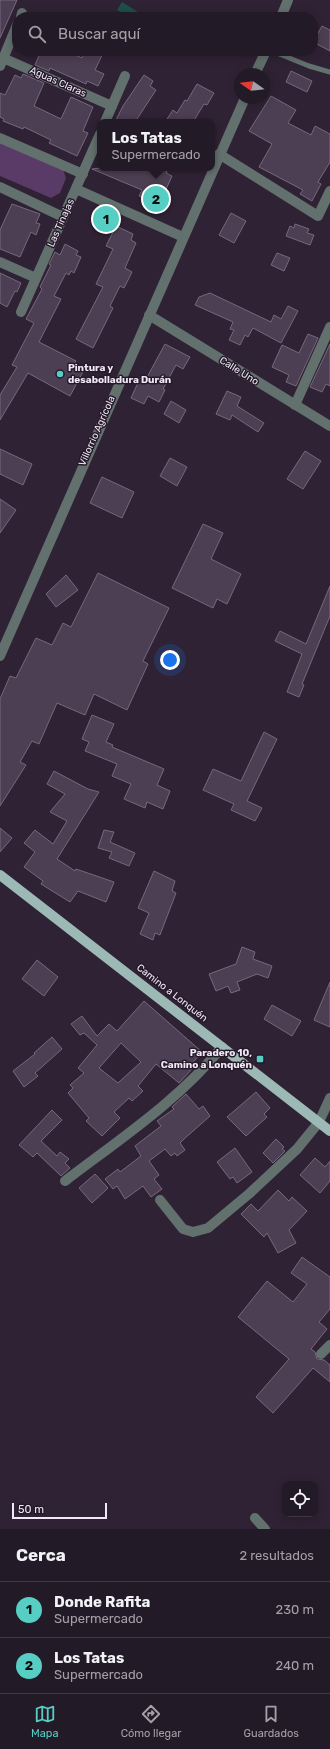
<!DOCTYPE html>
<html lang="es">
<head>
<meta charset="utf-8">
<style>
	:root { --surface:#231a27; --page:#2f2733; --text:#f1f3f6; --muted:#a3a1a7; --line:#403844; --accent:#56cec4 }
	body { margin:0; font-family:Rubik,sans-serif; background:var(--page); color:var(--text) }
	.controls { position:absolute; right:12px; bottom:12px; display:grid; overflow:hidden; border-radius:8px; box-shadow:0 2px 10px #0003 }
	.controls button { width:36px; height:36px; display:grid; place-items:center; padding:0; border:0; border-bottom:1px solid var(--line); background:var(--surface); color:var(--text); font:20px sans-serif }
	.compass { position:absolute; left:234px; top:68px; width:36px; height:36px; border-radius:50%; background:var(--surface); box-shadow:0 2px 10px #0003; rotate:284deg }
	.scale { position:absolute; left:12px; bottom:10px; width:95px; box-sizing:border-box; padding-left:4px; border:2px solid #f1e8f5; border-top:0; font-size:11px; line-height:14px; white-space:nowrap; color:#f1e8f5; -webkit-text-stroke:3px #25192a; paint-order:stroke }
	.you { position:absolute; left:170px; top:660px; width:14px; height:14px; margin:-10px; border:3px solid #fff; border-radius:50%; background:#1a73e8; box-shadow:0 0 0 6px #1a73e833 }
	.badge { display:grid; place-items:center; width:26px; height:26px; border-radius:50%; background:var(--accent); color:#111; font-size:13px; font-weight:700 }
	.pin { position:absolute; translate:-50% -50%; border:2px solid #fff; box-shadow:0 1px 4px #0006 }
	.popup { position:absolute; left:97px; top:119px; width:118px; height:52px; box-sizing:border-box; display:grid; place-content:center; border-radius:8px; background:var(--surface); filter:drop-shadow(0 1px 3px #0005); font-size:13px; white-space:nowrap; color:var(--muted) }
	.popup b { font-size:15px; color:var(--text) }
	.popup::after { content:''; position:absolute; left:50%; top:100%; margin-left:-8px; border:8px solid transparent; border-top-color:var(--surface) }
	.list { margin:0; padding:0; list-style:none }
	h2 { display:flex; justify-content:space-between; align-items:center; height:52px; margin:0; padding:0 16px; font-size:17px }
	h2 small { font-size:13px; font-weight:400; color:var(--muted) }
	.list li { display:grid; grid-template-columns:26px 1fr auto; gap:12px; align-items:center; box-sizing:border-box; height:56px; padding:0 16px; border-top:1px solid var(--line) }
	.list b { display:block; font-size:15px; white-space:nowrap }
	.list p { margin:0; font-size:13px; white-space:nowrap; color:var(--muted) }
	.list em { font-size:13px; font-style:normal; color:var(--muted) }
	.icon { flex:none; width:22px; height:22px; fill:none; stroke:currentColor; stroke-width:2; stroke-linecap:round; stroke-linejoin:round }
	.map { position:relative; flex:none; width:330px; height:1529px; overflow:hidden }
	.search { position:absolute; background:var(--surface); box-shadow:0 2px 10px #0003; left:12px; right:12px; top:12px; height:44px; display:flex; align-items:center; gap:10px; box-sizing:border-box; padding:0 14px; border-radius:16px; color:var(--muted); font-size:15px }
	.sheet { height:164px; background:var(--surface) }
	nav { display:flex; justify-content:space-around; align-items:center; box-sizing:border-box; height:56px; border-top:1px solid var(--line); background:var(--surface); font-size:11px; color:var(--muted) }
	nav a { display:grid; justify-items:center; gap:2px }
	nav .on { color:var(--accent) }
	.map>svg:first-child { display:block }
	.green { fill:#5a3a67 }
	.water { fill:#1d4f4b }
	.building { fill:#4d3f53; stroke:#77687d; fill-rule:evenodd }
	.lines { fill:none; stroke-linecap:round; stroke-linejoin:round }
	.service { stroke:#62706e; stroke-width:5 }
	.minor { stroke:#62706e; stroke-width:10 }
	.primary { stroke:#9cb9b6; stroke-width:10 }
	.poi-dot { fill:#56cec4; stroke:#25192a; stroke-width:1.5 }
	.labels { text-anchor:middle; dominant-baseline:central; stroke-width:3; stroke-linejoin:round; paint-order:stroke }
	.street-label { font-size:10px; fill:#f1e8f5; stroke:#25192a }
	.poi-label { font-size:10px; font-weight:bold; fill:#f1e8f5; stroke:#25192a; text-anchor:start }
</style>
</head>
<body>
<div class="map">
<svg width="330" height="1529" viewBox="0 0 330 1529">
	<rect width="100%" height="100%" fill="#2f2234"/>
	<!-- green -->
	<polygon class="green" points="0,142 63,169 66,178 60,193 51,198 0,176"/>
	<!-- water -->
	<polygon class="water" points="122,2 138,12 135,17 128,17 117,10"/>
	<!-- building -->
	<g class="building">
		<polygon points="0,0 17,0 0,38"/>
		<polygon points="322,26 330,30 330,51 313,42"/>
		<polygon points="41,51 66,51 82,58 85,51 104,51 95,70 104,74 98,86 87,81 86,84 50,68 49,71 35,65"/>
		<polygon points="291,71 312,81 307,92 286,82"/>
		<polygon points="23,74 44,83 34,106 61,119 71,97 93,107 83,131 88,133 77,156 49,143 51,140 24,127 23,129 3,121 4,119 0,117 0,93 5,95 15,75 21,78"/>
		<polygon points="144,75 153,81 150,86 156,90 135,122 115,122 123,106"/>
		<polygon points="197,84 214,93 207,105 204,104 193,122 165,122 173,110 177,113 185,100 187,101"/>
		<polygon points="271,96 296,110 288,123 311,135 315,126 330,134 330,162 318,182 321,184 312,201 300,194 303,190 259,167 272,144 249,131"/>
		<polygon points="100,168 169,168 166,173 172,176 159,205 139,196 142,190 92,169"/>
		<polygon points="12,204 40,214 36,223 40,224 36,235 31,232 20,257 0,249 0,230"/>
		<polygon points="231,213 246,221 234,243 219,235"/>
		<polygon points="295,224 309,229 307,233 314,235 310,245 286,236 290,226 294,228"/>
		<polygon points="116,226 133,234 131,240 136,243 125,268 132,272 124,288 120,286 110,306 113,308 93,348 76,339 103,287 96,284 113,249 106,246"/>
		<polygon points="65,244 78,251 76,255 81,257 74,273 71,271 69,275 66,273 54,296 61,299 39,342 76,361 74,364 84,370 70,396 28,373 0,420 0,395 17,367 12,365 34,323 26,319 42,289 40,287 51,265 49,264 55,252 60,255"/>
		<polygon points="277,253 290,258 284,271 271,265"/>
		<polygon points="0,273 21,283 17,292 15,291 7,307 0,303"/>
		<polygon points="210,293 271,322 274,315 281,319 288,306 298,311 281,343 253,328 248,337 245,335 240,345 229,340 234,330 230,329 233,322 195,305 199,297"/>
		<polygon points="308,334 318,338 296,386 286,382 289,375 272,367 282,345 299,353"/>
		<polygon points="165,344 190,357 183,369 176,365 163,389 165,390 159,402 148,396 144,404 131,398 140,378 145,381"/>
		<polygon points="330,344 330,386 326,384 322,392 310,387"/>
		<polygon points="227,391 241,397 237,406 264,423 258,432 232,415 230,420 216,414"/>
		<polygon points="171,401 186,410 179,423 164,414"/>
		<polygon points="0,449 32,464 23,485 0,474"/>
		<polygon points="305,451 321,461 303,489 287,479"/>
		<polygon points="170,458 187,467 177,486 160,476"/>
		<polygon points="102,477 134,492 122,518 90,503"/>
		<polygon points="0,499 16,510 0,533"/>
		<polygon points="203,524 223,533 211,559 241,574 227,604 217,599 213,608 172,588"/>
		<polygon points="98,573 169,608 143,661 148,664 127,710 94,694 85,715 57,703 39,744 32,741 20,762 26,765 0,806 0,699 10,676 16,678 36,638 52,645 63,623 71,627"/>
		<polygon points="66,575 78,590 56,607 46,594"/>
		<polygon points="330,586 330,616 302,684 304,685 299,697 287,692 302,654 275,641 280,631 306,644"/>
		<polygon points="92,715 114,724 106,742 113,745 112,747 164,769 157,785 170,791 163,809 147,802 145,808 124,799 131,784 112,776 117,764 85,751 89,742 82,739"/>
		<polygon points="264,732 277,739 247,801 262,808 255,821 231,810 234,804 203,790 213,769 241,781"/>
		<polygon points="54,771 88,789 99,792 57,859 75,871 76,869 114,882 106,902 78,891 70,902 41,884 43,881 24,867 35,852 24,843 35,830 53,844 67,821 50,812 65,794 47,784"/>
		<polygon points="0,828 12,838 0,852"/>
		<polygon points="104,830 114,832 110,842 135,853 129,866 109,858 112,852 98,848"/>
		<polygon points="154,871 175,881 172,891 176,893 160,935 155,933 153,940 140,934 149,913 138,908"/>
		<polygon points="242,947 255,952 253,959 272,966 268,978 257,974 237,982 240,990 231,993 228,986 216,991 209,974 236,964"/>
		<polygon points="37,960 58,977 44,996 22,979"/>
		<polygon points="330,982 330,1027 314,1020"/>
		<path d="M144 1001 202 1052 189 1067 192 1069 179 1083 156 1064 138 1086 143 1091 132 1101 129 1098 114 1112 120 1118 102 1136 86 1121 89 1118 68 1093 73 1088 70 1085 84 1073 78 1068 97 1045 84 1033 80 1035 71 1024 82 1016 97 1036 109 1024 117 1031ZM121 1043 141 1062 118 1083 99 1068Z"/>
		<polygon points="272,1005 301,1021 292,1036 264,1019"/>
		<polygon points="52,1037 62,1049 35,1073 38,1076 24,1087 13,1071 35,1054 34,1053"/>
		<polygon points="256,1092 270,1108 264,1114 267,1117 246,1136 227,1117"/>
		<polygon points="186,1094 199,1109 203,1106 210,1116 184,1139 180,1143 185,1150 177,1156 175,1153 171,1156 165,1149 149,1161 159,1175 154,1179 162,1189 151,1197 143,1186 125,1199 117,1186 113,1189 105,1179 118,1169 120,1172 141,1156 135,1146 161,1126 157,1121 174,1109 172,1107"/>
		<polygon points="52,1110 62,1120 41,1141 57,1156 60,1152 69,1159 65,1163 70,1168 61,1176 37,1153 33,1157 19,1145"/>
		<polygon points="276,1139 284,1147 282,1149 285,1151 273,1163 263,1153"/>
		<polygon points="235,1148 252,1172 237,1183 233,1177 230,1179 217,1162"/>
		<polygon points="315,1158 325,1167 330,1161 330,1181 320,1193 300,1175"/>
		<polygon points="95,1174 108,1188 92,1203 79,1188"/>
		<polygon points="278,1190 289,1201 292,1197 307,1211 289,1230 296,1243 278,1253 267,1233 264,1237 241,1214 251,1204 258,1211"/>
		<polygon points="302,1257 330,1277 330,1309 319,1322 327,1329 311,1349 315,1352 317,1359 324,1360 330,1365 330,1382 313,1368 273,1413 256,1397 289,1359 238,1317 267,1281 293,1302 307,1284 291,1273"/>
	</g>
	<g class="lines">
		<!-- service -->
		<polyline class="service" points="272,51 309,66 330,72"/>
		<!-- minor -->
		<g class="minor">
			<polyline points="21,17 22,13"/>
			<polyline points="281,17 288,0"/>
			<polyline points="3,58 112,106"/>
			<polyline points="0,66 17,25"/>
			<polyline points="255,74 266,51"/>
			<polyline points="105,122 125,76"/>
			<polyline points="0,138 83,174"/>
			<polyline points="219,154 318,216 330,191"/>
			<polyline points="0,187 63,217"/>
			<polyline points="76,189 183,237"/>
			<polyline points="0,262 36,278"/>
			<polyline points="21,312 100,134"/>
			<polyline points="149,315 330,426"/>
			<polyline points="295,405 330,327"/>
			<polyline points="0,656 245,98"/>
			<path d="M65 1181C120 1139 179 1100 222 1047"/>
			<polyline points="160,1200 183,1229 193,1232 208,1228 250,1193 297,1149 319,1122 330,1098"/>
			<polyline points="321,1354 330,1345"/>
			<polyline points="255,1518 265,1529"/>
		</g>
		<!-- primary -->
		<polyline class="primary" points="0,875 330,1131"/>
	</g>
	<!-- markers -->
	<g class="poi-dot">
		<circle cx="60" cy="374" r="4"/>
		<rect x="256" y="1055" width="8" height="8" rx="2"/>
	</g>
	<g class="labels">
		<!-- street labels -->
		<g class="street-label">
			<text transform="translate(58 82) rotate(24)">Aguas Claras</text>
			<text transform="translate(61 223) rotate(-66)">Las Tinajas</text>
			<text transform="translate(239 371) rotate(32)">Calle Uno</text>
			<text transform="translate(97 431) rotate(-66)">Villorrio Agrícola</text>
			<text transform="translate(172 993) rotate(38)">Camino a Lonquén</text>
		</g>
		<!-- poi labels -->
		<g class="poi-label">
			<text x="68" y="368">Pintura y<tspan x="68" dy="12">desabolladura Durán</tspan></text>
			<text x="252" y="1053" text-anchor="end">Paradero 10,<tspan x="252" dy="12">Camino a Lonquén</tspan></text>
		</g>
	</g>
</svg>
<div class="controls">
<button><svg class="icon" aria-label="locate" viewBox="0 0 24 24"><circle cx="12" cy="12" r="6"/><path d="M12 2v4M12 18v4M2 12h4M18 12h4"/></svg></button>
</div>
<svg class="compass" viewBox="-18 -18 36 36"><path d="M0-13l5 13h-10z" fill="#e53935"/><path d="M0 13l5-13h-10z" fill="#a3a1a7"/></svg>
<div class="scale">50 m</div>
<div class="you"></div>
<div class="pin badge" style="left:106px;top:219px">1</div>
<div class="pin badge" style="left:156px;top:199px">2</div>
<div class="popup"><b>Los Tatas</b>Supermercado</div>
<div class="search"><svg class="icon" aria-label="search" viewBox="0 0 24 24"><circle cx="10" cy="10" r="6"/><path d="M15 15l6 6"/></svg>Buscar aquí</div>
</div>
<section class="sheet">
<h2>Cerca<small>2 resultados</small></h2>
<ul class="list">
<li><span class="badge">1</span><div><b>Donde Rafita</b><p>Supermercado</p></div><em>230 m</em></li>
<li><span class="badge">2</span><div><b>Los Tatas</b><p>Supermercado</p></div><em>240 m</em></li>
</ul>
</section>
<nav>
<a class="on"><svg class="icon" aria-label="map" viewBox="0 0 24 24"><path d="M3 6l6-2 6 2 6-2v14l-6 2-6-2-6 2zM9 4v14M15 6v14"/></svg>Mapa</a>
<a><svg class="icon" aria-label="directions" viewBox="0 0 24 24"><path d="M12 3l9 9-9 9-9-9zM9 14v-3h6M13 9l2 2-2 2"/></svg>Cómo llegar</a>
<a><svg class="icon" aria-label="saved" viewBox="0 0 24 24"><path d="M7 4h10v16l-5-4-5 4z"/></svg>Guardados</a>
</nav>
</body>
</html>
